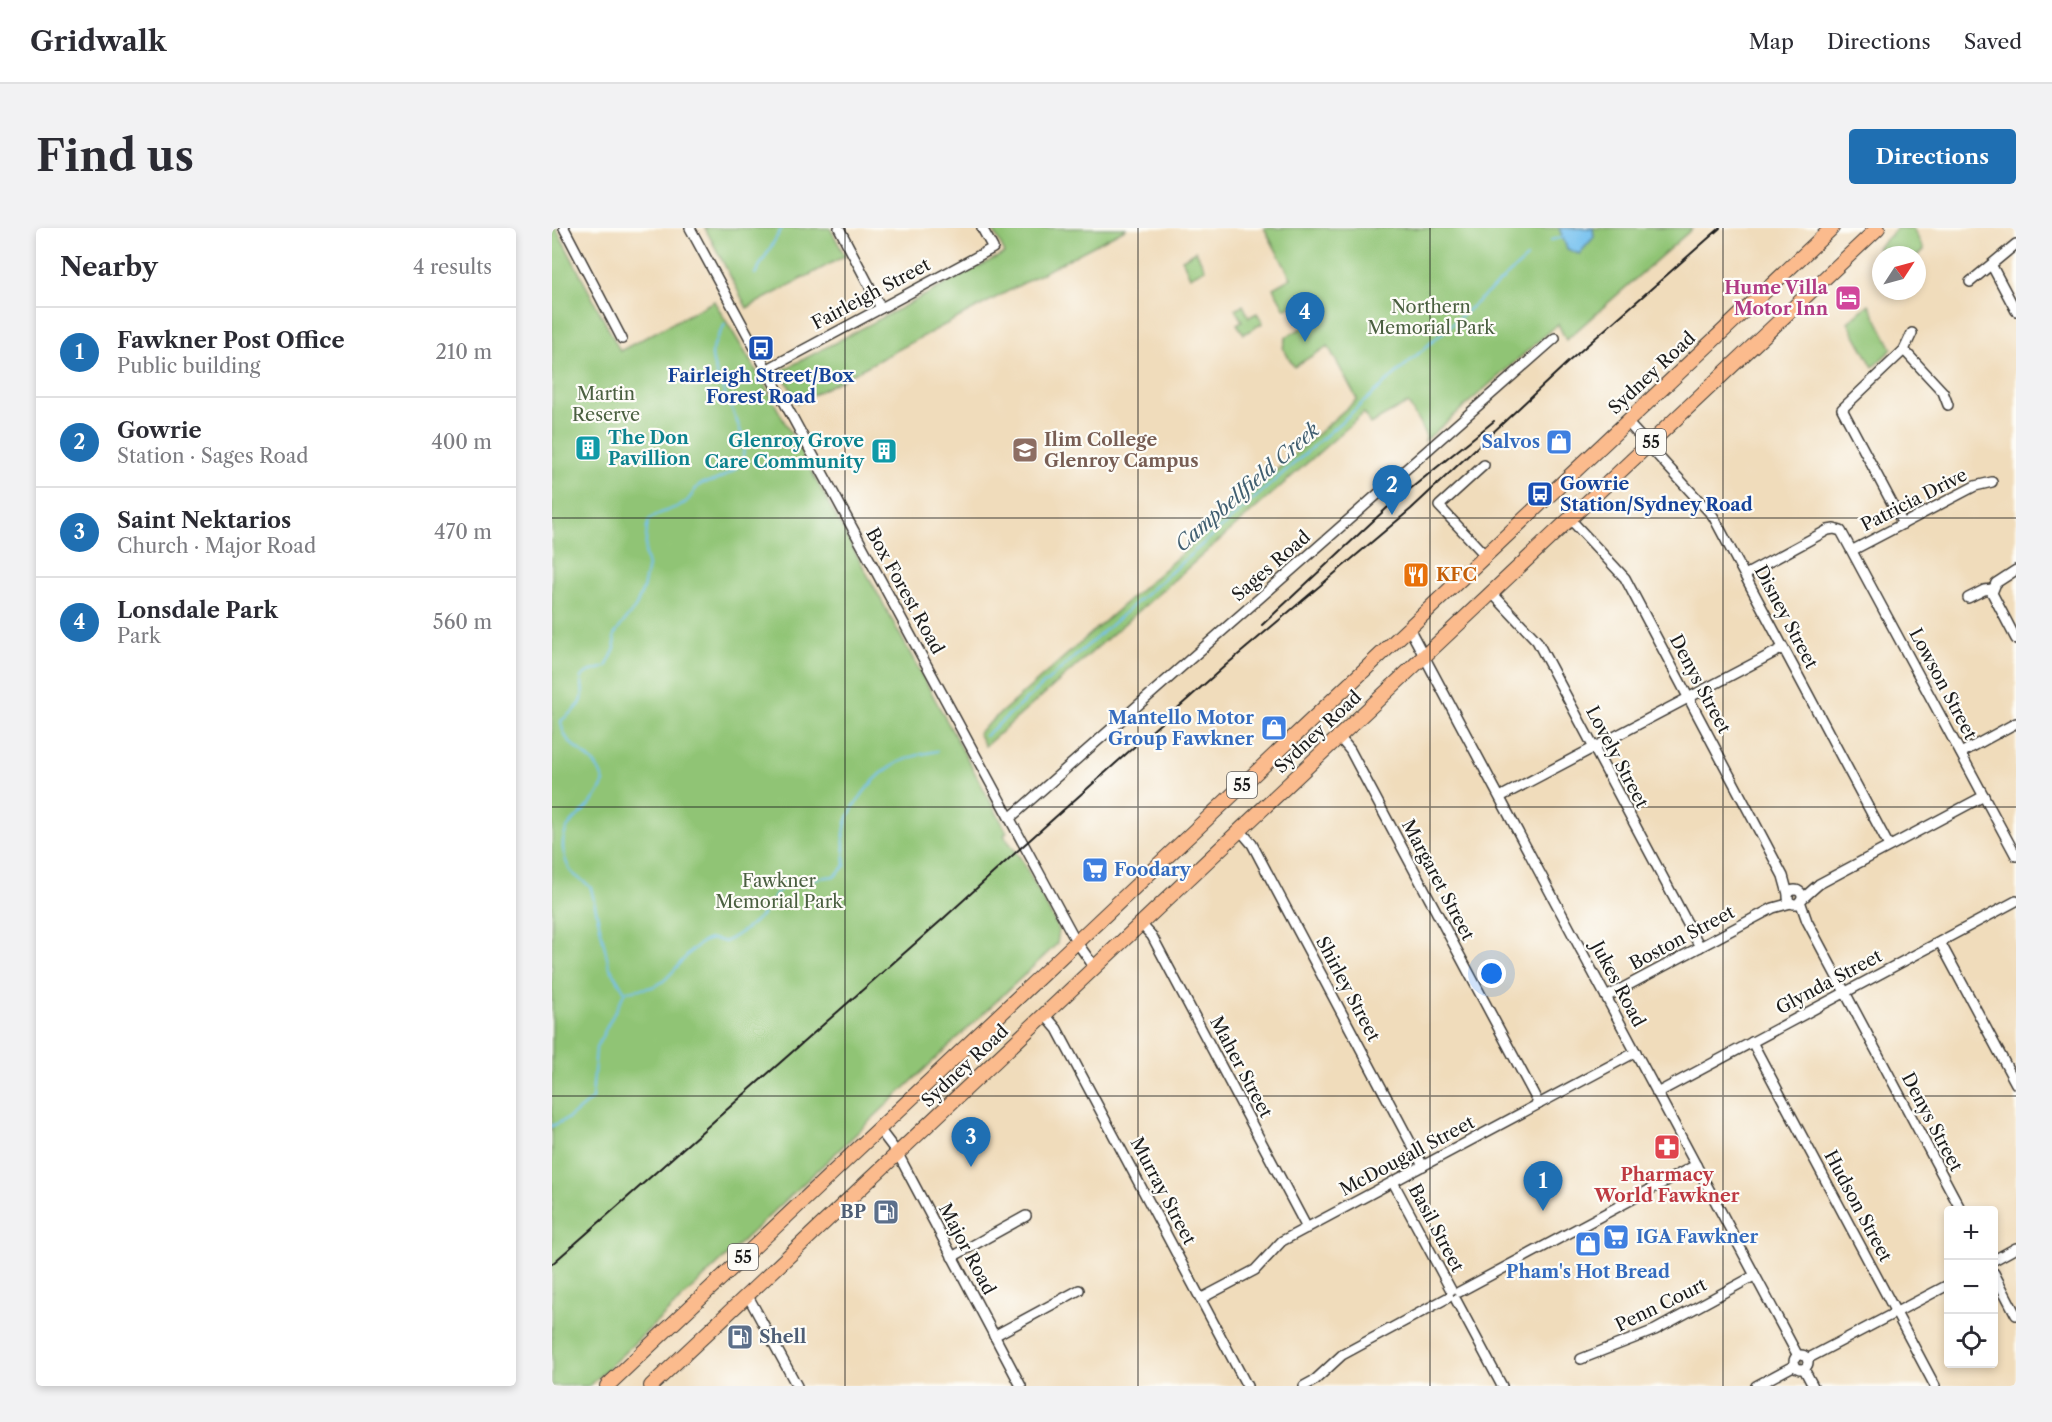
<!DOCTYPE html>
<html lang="en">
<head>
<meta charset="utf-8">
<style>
	:root { --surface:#fff; --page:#f2f2f3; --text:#2b2b33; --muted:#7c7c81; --line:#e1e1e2; --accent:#1f6fb2 }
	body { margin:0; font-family:"Libre Caslon Text",serif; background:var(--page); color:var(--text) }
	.controls { position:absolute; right:18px; bottom:18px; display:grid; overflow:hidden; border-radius:6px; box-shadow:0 3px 9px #0003 }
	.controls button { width:54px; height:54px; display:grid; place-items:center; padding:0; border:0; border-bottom:2px solid var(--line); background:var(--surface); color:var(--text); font:30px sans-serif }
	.compass { position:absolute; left:1320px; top:18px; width:54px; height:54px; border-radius:50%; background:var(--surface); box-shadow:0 3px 9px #0003; rotate:54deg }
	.you { position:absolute; left:940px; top:746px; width:21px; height:21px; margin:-15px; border:4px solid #fff; border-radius:50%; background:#1a73e8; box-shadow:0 0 0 9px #1a73e833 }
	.badge { display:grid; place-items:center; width:39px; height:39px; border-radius:50%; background:var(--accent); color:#fff; font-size:20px; font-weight:700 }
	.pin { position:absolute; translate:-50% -50px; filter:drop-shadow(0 2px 3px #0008) }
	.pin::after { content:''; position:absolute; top:32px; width:21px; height:18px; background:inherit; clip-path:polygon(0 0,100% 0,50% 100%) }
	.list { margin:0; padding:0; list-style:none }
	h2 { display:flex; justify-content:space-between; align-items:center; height:78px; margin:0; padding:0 24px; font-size:26px }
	h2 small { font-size:20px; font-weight:400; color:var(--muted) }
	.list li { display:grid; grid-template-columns:39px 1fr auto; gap:18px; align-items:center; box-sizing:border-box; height:90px; padding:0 24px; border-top:2px solid var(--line) }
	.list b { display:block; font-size:22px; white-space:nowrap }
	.list p { margin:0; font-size:20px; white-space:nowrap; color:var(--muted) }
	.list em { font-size:20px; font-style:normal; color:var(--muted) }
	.icon { flex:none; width:33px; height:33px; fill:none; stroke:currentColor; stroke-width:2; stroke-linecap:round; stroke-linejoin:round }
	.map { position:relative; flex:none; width:1464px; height:1158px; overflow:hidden; border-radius:6px }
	header { display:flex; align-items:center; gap:36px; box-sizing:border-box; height:84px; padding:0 30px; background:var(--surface); border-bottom:2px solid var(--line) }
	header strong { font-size:28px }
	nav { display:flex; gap:33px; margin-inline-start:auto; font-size:21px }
	.intro { display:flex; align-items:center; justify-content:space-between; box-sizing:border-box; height:144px; padding:0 36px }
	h1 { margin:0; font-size:42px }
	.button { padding:15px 27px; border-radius:6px; background:var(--accent); color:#fff; font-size:21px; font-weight:700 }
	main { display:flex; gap:36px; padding:0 36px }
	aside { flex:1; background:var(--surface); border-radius:6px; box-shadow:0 3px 9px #0003 }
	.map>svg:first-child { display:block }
	.green { fill:#90c475; stroke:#567048; stroke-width:1.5 }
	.water { fill:#75c1ef; stroke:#486e86; stroke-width:1.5 }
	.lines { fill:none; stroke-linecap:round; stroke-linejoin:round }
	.stream { stroke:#75c1ef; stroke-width:2 }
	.minor-casing { stroke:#3c3934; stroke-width:12 }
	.highway-casing { stroke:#3c3934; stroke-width:16 }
	.minor { stroke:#fff; stroke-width:9 }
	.highway { stroke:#fbbb8d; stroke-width:14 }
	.rail { stroke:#1c1c1c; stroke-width:2 }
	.grid { fill:none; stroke:#1c1c1c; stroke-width:1.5; stroke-opacity:0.55 }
	.labels { text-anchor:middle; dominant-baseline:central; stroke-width:4.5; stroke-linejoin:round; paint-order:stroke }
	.shield { fill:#fdfcf7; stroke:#605f5e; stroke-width:1.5 }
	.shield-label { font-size:16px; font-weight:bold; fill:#1c1c1c }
	.hotel-label { font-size:18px; font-weight:bold; fill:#b23c85; stroke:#fdfcf7; text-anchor:end }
	.street-label { font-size:18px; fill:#1c1c1c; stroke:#fdfcf7 }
	.park-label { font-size:18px; fill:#4a5f40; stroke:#fdfcf7 }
	.transit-label { font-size:18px; font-weight:bold; fill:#164399; stroke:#fdfcf7 }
	.culture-label { font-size:18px; font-weight:bold; fill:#0d838f; stroke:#fdfcf7; text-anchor:start }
	.education-label { font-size:18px; font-weight:bold; fill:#785e54; stroke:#fdfcf7; text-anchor:start }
	.shop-label { font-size:18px; font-weight:bold; fill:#366cbe; stroke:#fdfcf7; text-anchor:end }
	.food-label { font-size:18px; font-weight:bold; fill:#c56008; stroke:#fdfcf7; text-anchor:start }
	.health-label { font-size:18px; font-weight:bold; fill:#be3a42; stroke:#fdfcf7 }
	.service-label { font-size:18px; font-weight:bold; fill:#4e5e75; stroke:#fdfcf7; text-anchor:end }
	.water-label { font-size:20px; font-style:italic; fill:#405e70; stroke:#fdfcf7 }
</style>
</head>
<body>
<header>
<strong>Gridwalk</strong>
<nav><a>Map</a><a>Directions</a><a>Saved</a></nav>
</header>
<div class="intro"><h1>Find us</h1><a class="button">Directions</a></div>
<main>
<aside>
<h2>Nearby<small>4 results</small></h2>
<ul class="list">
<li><span class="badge">1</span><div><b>Fawkner Post Office</b><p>Public building</p></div><em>210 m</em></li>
<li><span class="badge">2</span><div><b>Gowrie</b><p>Station · Sages Road</p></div><em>400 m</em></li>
<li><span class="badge">3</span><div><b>Saint Nektarios</b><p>Church · Major Road</p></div><em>470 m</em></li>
<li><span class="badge">4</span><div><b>Lonsdale Park</b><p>Park</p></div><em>560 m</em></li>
</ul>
</aside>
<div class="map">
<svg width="1464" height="1158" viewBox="0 0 1464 1158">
	<rect width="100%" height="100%" fill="#fdfcf7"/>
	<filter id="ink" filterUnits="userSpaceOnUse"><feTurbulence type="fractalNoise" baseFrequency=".0167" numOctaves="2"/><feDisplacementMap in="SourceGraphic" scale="12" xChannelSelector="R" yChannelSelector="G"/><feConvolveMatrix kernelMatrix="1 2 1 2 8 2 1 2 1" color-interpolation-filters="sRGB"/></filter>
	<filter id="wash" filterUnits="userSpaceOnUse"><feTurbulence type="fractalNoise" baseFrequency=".008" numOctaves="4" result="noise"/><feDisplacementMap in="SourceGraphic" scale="24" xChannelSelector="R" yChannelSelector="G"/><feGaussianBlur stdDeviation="1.35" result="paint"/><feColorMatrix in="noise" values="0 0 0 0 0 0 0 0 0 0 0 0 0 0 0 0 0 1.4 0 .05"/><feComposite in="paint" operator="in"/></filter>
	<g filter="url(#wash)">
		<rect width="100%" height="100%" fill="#f0dcbb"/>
		<!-- green -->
		<g class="green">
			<polygon points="0,0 4,0 68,123 162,73 211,154 455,604 452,607 471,634 505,698 507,702 505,716 37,1158 0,1158"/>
			<polygon points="153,0 278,0 293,28 195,80"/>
			<polygon points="440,0 575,0 246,175 229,143 453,25"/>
			<polygon points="712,0 1141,0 1014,112 1006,96 873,213 874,208 856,175 818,196 812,185 433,518 426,505 805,171 776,118 742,139 731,120 734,109 762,93 751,71 733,81 721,60 739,50"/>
			<polygon points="1345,0 1361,0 1372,22 1365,28 1329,27 1325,20"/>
			<polygon points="644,23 653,41 638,49 630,31"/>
			<polygon points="1317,76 1340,121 1321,139 1296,94"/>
			<polygon points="691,77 697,89 705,85 711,95 692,106 685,96 690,93 683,81"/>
		</g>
		<!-- water -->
		<polygon class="water" points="1007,0 1041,0 1042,9 1027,26 1015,21"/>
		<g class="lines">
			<!-- stream -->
			<g class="stream">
				<polyline points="999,12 1011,9"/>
				<polyline points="203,46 230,0"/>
				<polyline points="433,508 975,30"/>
				<path d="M75 763C87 760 100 762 110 754 125 743 142 712 160 711 164 711 170 713 173 714 204 697 215 684 232 654L283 648 293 638C293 626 290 612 293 600 294 592 300 581 305 574 325 543 347 529 385 523"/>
				<path d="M0 898 17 890 40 871 44 820 73 764 57 738 39 660C33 652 24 651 18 642 14 635 12 628 11 620 10 597 23 593 36 578 43 571 48 563 52 554 50 550 49 545 46 541 36 523 11 520 9 493 29 476 34 478 29 449L36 444 54 439 63 421 62 407 84 378 91 361 96 338 93 327 95 299 97 292C108 282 124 282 134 274 140 269 143 259 149 256 153 254 158 254 162 253 169 250 181 244 186 238 208 213 159 154 160 125 161 115 168 105 173 96"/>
			</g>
		</g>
	</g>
	<g filter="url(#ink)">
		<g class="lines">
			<defs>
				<g id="minor">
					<polyline points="12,0 70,111"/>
					<polyline points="138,0 524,713 543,740"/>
					<polyline points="287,0 329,80"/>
					<polyline points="1440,38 1464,83"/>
					<polyline points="1418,54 1464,16"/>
					<polyline points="1352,122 1391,164 1396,177"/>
					<polyline points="214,142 441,20 430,0"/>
					<polyline points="1075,194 1161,288 1337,618"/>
					<polyline points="932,237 887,278 933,327"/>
					<polyline points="1018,291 1073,350 1231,648 1236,666"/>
					<polyline points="1351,296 1290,181 1352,122 1360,105"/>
					<polyline points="1301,322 1423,258 1440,254"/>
					<polyline points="1464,342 1444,355 1440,365 1464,411"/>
					<polyline points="1193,347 1276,302 1282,301 1289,303 1464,628"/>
					<polyline points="940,365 985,413 1148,719"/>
					<polyline points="1416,370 1432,362 1440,361"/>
					<polyline points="857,400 1246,1128"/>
					<polyline points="787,509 798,522 987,876"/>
					<polyline points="1409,525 1464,495"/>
					<polyline points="948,569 1231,420"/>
					<polyline points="458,590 1003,110"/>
					<polyline points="688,602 700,616 871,938"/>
					<circle cx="1243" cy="669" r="7"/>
					<polyline points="1249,672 1267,656 1432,568"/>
					<polyline points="1248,673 1255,693 1409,982"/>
					<polyline points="589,696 600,708 755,1000"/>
					<polyline points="1388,714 1464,856"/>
					<polyline points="1054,769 1221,680 1239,675"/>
					<polyline points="493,787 505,801 695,1158"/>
					<polyline points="1200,814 1383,1158"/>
					<polyline points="1105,865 1464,673"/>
					<polyline points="327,901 346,926 469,1158"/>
					<polyline points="841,954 899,1062"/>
					<polyline points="400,1029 474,988"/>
					<polyline points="1442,1032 1464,1020"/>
					<polyline points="1442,1045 1464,1087"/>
					<polyline points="907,1064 1144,937"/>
					<polyline points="196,1068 245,1158"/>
					<polyline points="650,1070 703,1042 730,1013 1084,824"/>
					<polyline points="904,1072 950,1158"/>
					<polyline points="442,1108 527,1062"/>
					<circle cx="1249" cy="1134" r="7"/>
					<polyline points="1029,1131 1103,1102 1202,1048"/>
					<polyline points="1255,1131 1396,1057"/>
					<polyline points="1252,1141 1261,1158"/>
					<polyline points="752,1158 763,1152 790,1127 897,1069"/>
					<polyline points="1204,1158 1243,1137"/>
				</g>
				<g id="highway">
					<polyline points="55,1158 1280,0"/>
					<polyline points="99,1158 1326,0"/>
				</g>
			</defs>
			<!-- minor casing -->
			<use href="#minor" class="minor-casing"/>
			<!-- highway casing -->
			<use href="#highway" class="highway-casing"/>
			<!-- minor -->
			<use href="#minor" class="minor"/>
			<!-- highway -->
			<use href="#highway" class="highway"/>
			<!-- rail -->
			<g class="rail">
				<polyline points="710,397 836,279 942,193"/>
				<polyline points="0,1036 392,690 472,617 674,437 859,281 1015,135 1168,0"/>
			</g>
		</g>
	</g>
	<!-- grid -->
	<path class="grid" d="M293 0V1158M586 0V1158M878 0V1158M1171 0V1158M0 290H1464M0 579H1464M0 868H1464"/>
	<!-- icons -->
	<defs>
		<symbol id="hotel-square" viewBox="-11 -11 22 22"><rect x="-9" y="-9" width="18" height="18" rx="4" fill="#d1479c" stroke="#fdfcf7"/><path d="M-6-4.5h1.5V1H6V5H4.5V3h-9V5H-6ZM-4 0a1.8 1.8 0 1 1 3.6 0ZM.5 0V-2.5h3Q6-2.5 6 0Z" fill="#fff"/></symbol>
		<symbol id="bus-square" viewBox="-11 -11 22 22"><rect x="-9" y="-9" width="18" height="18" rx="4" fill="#1a4fb4" stroke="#fdfcf7"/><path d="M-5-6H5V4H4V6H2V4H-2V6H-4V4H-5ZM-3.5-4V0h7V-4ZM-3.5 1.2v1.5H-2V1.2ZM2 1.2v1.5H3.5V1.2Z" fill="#fff"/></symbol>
		<symbol id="shop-square" viewBox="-11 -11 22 22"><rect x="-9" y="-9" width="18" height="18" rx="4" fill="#3f7fe0" stroke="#fdfcf7"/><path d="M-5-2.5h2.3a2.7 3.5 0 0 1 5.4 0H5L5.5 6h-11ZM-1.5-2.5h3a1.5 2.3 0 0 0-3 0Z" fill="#fff"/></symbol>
		<symbol id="building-square" viewBox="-11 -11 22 22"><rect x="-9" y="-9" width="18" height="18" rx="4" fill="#0f9aa8" stroke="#fdfcf7"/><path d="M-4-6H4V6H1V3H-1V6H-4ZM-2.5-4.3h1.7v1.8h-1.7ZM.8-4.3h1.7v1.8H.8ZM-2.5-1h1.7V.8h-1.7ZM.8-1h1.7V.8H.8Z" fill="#fff"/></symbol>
		<symbol id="school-square" viewBox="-11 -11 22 22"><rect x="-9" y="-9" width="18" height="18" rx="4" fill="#8d6e63" stroke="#fdfcf7"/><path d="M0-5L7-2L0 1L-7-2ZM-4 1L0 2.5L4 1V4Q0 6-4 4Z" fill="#fff"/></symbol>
		<symbol id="restaurant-square" viewBox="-11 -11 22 22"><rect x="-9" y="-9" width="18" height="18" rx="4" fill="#e8710a" stroke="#fdfcf7"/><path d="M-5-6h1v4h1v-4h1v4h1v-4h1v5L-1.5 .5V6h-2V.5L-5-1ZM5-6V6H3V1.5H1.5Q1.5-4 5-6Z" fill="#fff"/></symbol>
		<symbol id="supermarket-square" viewBox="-11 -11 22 22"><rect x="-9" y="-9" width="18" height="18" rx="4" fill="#3f7fe0" stroke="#fdfcf7"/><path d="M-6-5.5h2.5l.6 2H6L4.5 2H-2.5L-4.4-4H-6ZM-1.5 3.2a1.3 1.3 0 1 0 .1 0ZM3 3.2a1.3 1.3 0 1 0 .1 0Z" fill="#fff"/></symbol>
		<symbol id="pharmacy-square" viewBox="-11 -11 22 22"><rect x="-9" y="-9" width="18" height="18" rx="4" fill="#e0444e" stroke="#fdfcf7"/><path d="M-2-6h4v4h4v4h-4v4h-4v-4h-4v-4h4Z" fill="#fff"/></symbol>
		<symbol id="fuel-square" viewBox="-11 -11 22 22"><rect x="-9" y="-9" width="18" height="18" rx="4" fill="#5c6f8a" stroke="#fdfcf7"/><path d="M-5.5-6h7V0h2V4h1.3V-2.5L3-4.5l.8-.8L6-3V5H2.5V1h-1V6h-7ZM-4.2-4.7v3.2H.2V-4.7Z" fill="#fff"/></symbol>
	</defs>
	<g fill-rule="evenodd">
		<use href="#hotel-square" x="1281" y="55" width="30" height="30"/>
		<use href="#bus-square" x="194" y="105" width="30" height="30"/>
		<use href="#shop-square" x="992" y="199" width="30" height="30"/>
		<use href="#building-square" x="21" y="205" width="30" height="30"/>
		<use href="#school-square" x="458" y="207" width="30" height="30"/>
		<use href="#building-square" x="317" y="208" width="30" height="30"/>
		<use href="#bus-square" x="973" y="251" width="30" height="30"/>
		<use href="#restaurant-square" x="849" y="332" width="30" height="30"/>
		<use href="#shop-square" x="707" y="485" width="30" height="30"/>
		<use href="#supermarket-square" x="528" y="627" width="30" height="30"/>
		<use href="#pharmacy-square" x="1100" y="904" width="30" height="30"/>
		<use href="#fuel-square" x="319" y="969" width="30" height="30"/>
		<use href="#supermarket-square" x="1049" y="994" width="30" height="30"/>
		<use href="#shop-square" x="1021" y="1001" width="30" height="30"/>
		<use href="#fuel-square" x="173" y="1094" width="30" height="30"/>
	</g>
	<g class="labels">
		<!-- shield labels -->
		<g class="shield">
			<rect x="1084" y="201" width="30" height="26" rx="4.5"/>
			<rect x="675" y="544" width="30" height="26" rx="4.5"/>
			<rect x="176" y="1016" width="30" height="26" rx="4.5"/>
		</g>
		<g class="shield-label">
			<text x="1099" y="214">55</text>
			<text x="690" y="557">55</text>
			<text x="191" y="1029">55</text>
		</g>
		<!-- hotel labels -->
		<g class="hotel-label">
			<text x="1276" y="60">Hume Villa<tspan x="1276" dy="21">Motor Inn</tspan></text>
		</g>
		<!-- street labels -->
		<g class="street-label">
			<text transform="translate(319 66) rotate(-28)">Fairleigh Street</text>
			<text transform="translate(1100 145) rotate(-43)">Sydney Road</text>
			<text transform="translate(1362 272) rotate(-27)">Patricia Drive</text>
			<text transform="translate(719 338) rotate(-41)">Sages Road</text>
			<text transform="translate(353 363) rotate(61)">Box Forest Road</text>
			<text transform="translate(1234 389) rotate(62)">Disney Street</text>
			<text transform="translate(1148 456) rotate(62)">Denys Street</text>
			<text transform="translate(1391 456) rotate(62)">Lowson Street</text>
			<text transform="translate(766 504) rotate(-43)">Sydney Road</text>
			<text transform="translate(1065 529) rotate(62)">Lovely Street</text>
			<text transform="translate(886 652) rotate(62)">Margaret Street</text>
			<text transform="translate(1130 710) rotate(-28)">Boston Street</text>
			<text transform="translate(1277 754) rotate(-28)">Glynda Street</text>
			<text transform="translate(1066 756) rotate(62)">Jukes Road</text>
			<text transform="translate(796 761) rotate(62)">Shirley Street</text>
			<text transform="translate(413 838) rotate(-43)">Sydney Road</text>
			<text transform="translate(689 839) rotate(62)">Maher Street</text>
			<text transform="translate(1380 894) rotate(62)">Denys Street</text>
			<text transform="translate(855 928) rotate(-28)">McDougall Street</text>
			<text transform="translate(611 963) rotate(62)">Murray Street</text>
			<text transform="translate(1306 978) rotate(62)">Hudson Street</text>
			<text transform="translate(884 1000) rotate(62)">Basil Street</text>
			<text transform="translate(415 1021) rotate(62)">Major Road</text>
			<text transform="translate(1109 1077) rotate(-26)">Penn Court</text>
		</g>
		<!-- park labels -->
		<g class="park-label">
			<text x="879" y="79">Northern<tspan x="879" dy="21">Memorial Park</tspan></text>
			<text x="54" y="166">Martin<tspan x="54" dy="21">Reserve</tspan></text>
			<text x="227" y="653">Fawkner<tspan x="227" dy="21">Memorial Park</tspan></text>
		</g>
		<!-- transit labels -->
		<g class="transit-label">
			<text x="209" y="148">Fairleigh Street/Box<tspan x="209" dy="21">Forest Road</tspan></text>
			<text x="1008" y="256" text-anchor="start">Gowrie<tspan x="1008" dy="21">Station/Sydney Road</tspan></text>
		</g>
		<!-- culture labels -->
		<g class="culture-label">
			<text x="56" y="210">The Don<tspan x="56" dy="21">Pavillion</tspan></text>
			<text x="312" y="213" text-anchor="end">Glenroy Grove<tspan x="312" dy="21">Care Community</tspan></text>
		</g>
		<!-- education labels -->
		<g class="education-label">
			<text x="492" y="212">Ilim College<tspan x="492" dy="21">Glenroy Campus</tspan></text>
		</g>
		<!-- shop labels -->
		<g class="shop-label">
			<text x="988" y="214">Salvos</text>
			<text x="702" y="490">Mantello Motor<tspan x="702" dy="21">Group Fawkner</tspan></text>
			<text x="562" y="642" text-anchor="start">Foodary</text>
			<text x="1084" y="1009" text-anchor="start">IGA Fawkner</text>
			<text x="1036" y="1044" text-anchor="middle">Pham's Hot Bread</text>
		</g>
		<!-- food labels -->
		<g class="food-label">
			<text x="884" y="347">KFC</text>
		</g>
		<!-- health labels -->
		<g class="health-label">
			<text x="1115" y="947">Pharmacy<tspan x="1115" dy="21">World Fawkner</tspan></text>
		</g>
		<!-- service labels -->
		<g class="service-label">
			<text x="314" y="984">BP</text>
			<text x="207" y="1109" text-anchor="start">Shell</text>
		</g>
		<!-- water labels -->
		<g class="water-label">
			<text transform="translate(695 259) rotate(-41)">Campbellfield Creek</text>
		</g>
	</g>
</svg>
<div class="controls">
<button>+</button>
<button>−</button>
<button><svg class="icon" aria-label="locate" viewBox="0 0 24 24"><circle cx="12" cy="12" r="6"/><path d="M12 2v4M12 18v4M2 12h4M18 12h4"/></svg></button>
</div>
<svg class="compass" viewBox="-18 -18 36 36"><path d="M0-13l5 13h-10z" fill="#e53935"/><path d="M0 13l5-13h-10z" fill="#7c7c81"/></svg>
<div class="you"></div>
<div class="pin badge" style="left:991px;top:983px">1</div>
<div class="pin badge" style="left:840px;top:287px">2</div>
<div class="pin badge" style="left:419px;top:939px">3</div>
<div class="pin badge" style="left:753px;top:114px">4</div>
</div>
</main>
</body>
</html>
